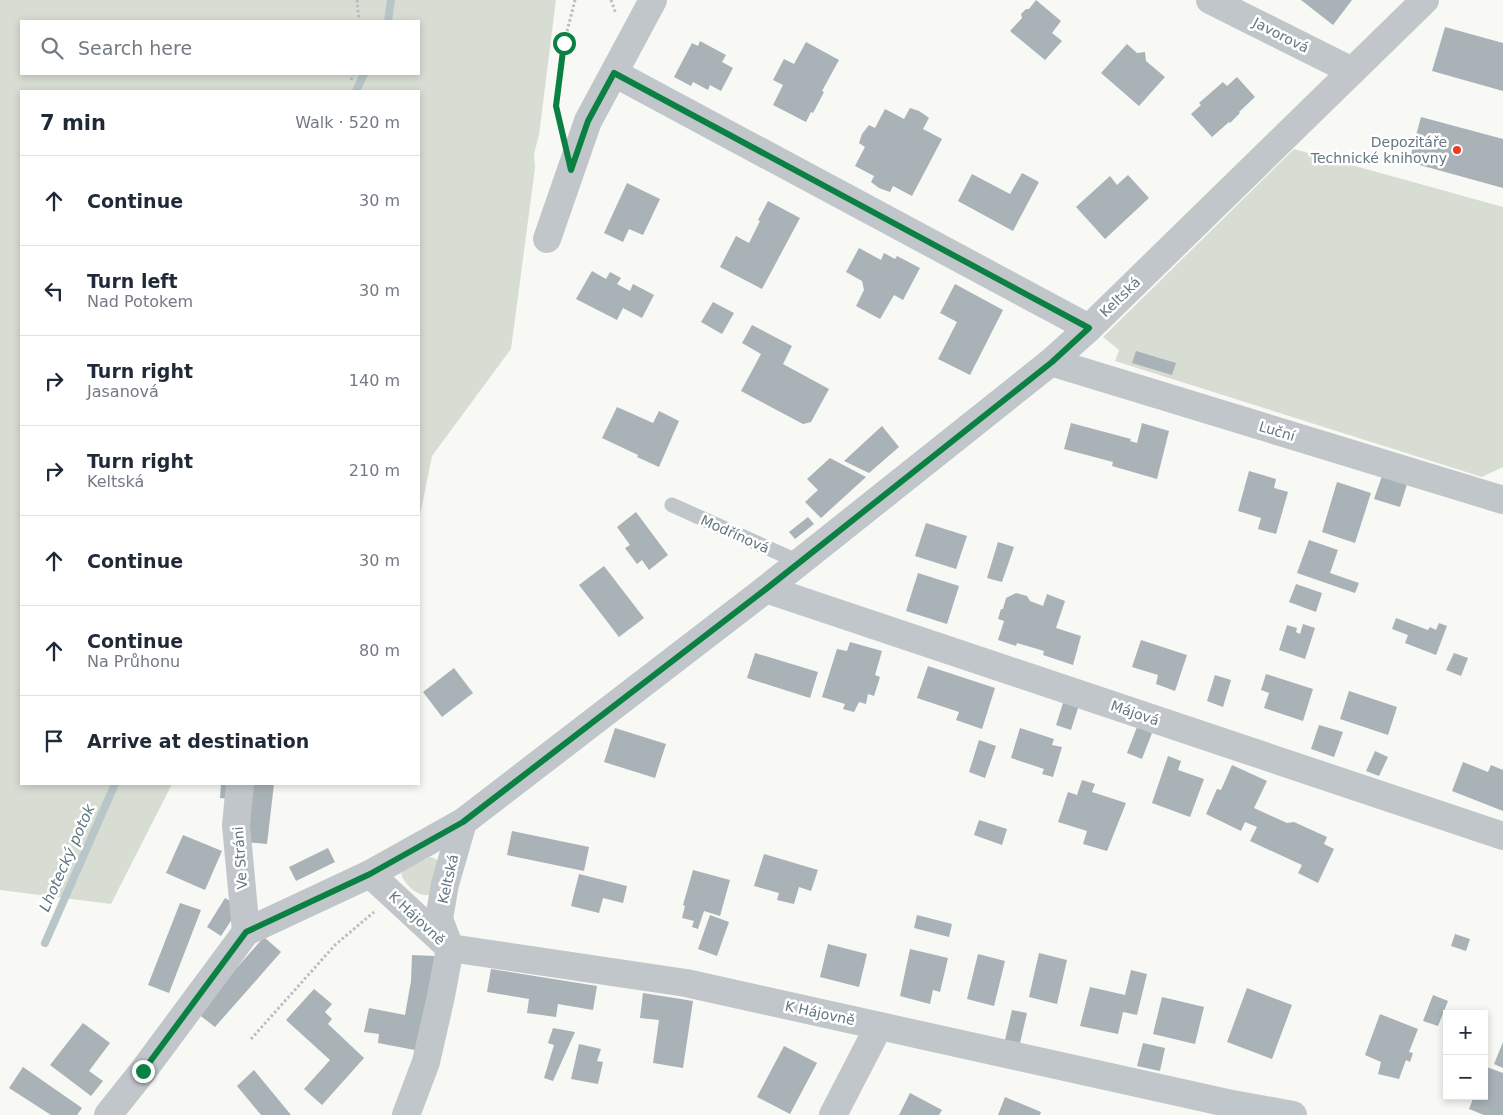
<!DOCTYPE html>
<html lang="en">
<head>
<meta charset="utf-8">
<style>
	:root { --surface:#fff; --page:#f2f2f3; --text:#1f2937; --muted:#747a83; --line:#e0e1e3 }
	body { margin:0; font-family:"DejaVu Sans",sans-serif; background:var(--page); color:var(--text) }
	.controls { position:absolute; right:15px; bottom:15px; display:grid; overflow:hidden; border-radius:0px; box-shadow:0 2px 8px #0003 }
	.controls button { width:45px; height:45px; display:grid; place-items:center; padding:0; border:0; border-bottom:1px solid var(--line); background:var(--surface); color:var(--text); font:25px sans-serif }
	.stop { position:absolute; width:15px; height:15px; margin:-11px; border:4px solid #0b8043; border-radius:50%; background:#fff }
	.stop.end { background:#0b8043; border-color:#fff; box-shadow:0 1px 5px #0008 }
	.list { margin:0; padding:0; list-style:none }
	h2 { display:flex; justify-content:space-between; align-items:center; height:65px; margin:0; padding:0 20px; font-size:21px }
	h2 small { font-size:16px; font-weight:400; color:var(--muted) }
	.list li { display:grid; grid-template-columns:32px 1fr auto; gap:15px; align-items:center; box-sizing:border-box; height:90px; padding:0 20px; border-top:1px solid var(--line) }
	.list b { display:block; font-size:19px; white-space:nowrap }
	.list p { margin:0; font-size:16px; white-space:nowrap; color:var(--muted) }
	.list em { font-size:16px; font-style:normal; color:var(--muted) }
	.icon { flex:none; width:28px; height:28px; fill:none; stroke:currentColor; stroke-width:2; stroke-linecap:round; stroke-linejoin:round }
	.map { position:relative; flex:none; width:1503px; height:1115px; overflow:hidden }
	.search { position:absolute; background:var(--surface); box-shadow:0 2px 8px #0003; left:20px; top:20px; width:400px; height:55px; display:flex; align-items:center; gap:12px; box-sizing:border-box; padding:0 18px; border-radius:0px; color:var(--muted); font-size:19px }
	.panel { position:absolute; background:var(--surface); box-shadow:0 2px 8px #0003; left:20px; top:90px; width:400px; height:695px; border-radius:0px }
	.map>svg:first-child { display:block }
	.green { fill:#d8ddd4; fill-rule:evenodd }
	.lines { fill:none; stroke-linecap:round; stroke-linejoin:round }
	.stream { stroke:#b8c6c9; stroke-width:8 }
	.building { fill:#a8b2b7 }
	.path { stroke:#babec0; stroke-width:3; stroke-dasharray:2.5 2.5; stroke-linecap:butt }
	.lane { stroke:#c0c6c9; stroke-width:15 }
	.street { stroke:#c0c6c9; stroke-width:28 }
	.route { stroke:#0b8043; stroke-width:6 }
	.poi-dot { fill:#ea3c23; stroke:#fff; stroke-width:2 }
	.labels { text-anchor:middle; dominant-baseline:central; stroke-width:5; stroke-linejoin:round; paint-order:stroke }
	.street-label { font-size:14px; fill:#627781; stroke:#fff }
	.poi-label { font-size:14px; fill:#627781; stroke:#fff; text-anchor:end }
	.water-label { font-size:15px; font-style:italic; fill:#5d767c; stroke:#fff }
</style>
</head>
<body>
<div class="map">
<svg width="1503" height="1115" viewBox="0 0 1503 1115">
	<rect width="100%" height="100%" fill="#f8f8f5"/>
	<!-- green -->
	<g class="green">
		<path d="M0 0H556L539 135 534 154 535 168 511 349 432 456 419 520V91H21V784H172L111 904 0 890ZM21 21H419V74H21Z"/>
		<polygon points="1294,149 1503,207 1503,467 1482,477 1115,361 1119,350 1103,337"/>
		<path d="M430 857 436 859 439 864 431 894C419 899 405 885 401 874L404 870Z"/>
	</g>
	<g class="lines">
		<!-- stream -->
		<g class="stream">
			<polyline points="388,21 391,0"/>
			<polyline points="356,91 364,74"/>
			<polyline points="45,943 115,784"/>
		</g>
	</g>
	<!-- building -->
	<g class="building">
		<polygon points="1036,0 1061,21 1052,33 1062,41 1045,60 1010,31 1022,18 1021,14 1026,9 1029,9"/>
		<polygon points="1301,0 1352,0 1333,25"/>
		<polygon points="1445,27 1503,43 1503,91 1432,71"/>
		<polygon points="700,41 726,55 722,62 733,68 721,91 710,85 708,90 693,82 691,86 674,77 692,43 698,46"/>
		<polygon points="806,42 839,60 822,91 824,92 813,113 811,112 806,122 773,105 783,85 773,80 784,59 794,64"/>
		<polygon points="1127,44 1137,53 1145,52 1146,61 1165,77 1139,106 1101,73"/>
		<polygon points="1237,77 1255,97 1239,112 1240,113 1230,123 1229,122 1212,137 1191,114 1201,105 1199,103 1223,82 1227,86"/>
		<polygon points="910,108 919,111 925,115 929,118 923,129 942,139 912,196 893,186 890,192 879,188 871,182 874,176 855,166 865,147 859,143 862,134 869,125 875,128 885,109 904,119"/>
		<polygon points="1421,117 1503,139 1503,188 1409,162"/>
		<polygon points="1022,173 1039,182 1013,231 958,201 972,174 1010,194"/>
		<polygon points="1128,175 1149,198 1105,239 1076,207 1110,176 1117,185"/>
		<polygon points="627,183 660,199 643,235 629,229 623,242 604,233"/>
		<polygon points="768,201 800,218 762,289 720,267 736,236 749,243 760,221 758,220"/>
		<polygon points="859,248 881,260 884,253 895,259 897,256 920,268 903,300 894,295 880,319 856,306 864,290 862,281 846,272"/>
		<polygon points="592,271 606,279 610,272 621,278 617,284 630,291 633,284 654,295 642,318 623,308 617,320 576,299"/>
		<polygon points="955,284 1003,310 970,375 938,359 957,322 940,313"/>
		<polygon points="713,302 734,313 722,334 701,322"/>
		<polygon points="752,325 792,346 783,364 829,389 811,422 803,424 741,391 761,354 742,343"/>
		<polygon points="1136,351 1176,363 1172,375 1132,363"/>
		<polygon points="617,407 653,423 659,411 679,421 659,467 637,457 638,455 602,438"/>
		<polygon points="1071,423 1131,439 1130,441 1137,443 1142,423 1169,431 1157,479 1112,466 1113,462 1064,449"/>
		<polygon points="882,426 899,447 869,473 844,461"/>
		<polygon points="830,458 866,477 821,518 805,502 818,490 807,479"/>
		<polygon points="1249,471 1276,479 1274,488 1288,492 1276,534 1258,529 1261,518 1238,511"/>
		<polygon points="1382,476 1407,484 1400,507 1374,499"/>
		<polygon points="1337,482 1371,493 1355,543 1322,532"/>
		<polygon points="636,512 668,555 649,570 642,560 637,564 625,548 630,545 617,527"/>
		<polygon points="808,517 814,524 795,539 789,532"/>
		<polygon points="926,523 967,536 956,569 915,556"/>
		<polygon points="1309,540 1338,550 1330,573 1359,583 1355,593 1297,573"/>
		<polygon points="998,542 1014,547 1002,582 987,578"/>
		<polygon points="604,566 644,618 619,637 579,585"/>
		<polygon points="918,573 959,586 947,624 906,611"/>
		<polygon points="1296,584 1322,593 1316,612 1289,602"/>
		<polygon points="1016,593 1027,596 1030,601 1043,606 1047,594 1065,601 1056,628 1081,636 1073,665 1043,655 1044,651 1017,643 1016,646 998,640 1004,621 998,619 1001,609 1003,609 1006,598"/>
		<polygon points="1396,618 1428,630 1430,627 1436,630 1439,623 1447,626 1436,655 1405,643 1408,635 1392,629"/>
		<polygon points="1303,624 1315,628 1305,659 1279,650 1287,625 1297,628 1296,632 1300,634"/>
		<polygon points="1141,640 1187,655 1175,691 1156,684 1158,675 1132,667"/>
		<polygon points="850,642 882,651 875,675 880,677 874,696 868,694 866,704 859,702 854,712 843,709 845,704 822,697 837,649 847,651"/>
		<polygon points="755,653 818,672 810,698 747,678"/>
		<polygon points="1454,653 1468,658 1461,676 1446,670"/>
		<polygon points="928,666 995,688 982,729 956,720 959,712 917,698"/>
		<polygon points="454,668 473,693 442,717 423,692"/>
		<polygon points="1266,674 1313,689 1303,721 1264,708 1269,693 1261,690"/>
		<polygon points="1215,675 1231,680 1223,707 1207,701"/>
		<polygon points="1349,691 1397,707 1388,735 1340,719"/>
		<polygon points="1064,700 1079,705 1071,730 1056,725"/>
		<polygon points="1319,725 1343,732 1334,757 1311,749"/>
		<polygon points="1137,727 1152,733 1142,759 1127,753"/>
		<polygon points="615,728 666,744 655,778 604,762"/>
		<polygon points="1020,728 1054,739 1052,745 1062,747 1053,777 1042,774 1044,769 1011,758"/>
		<polygon points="979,740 996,746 985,778 969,772"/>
		<polygon points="1375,751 1388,757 1379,776 1366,771"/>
		<polygon points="1168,756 1181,761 1178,770 1204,779 1190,817 1152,803"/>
		<polygon points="1463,762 1488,772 1491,765 1503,770 1503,811 1452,791"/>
		<polygon points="1232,765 1267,781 1254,808 1287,823 1294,822 1327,837 1324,844 1334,849 1318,883 1298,873 1302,865 1250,841 1257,827 1245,822 1241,831 1206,814 1217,789 1221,790"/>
		<polygon points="1082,780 1095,784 1092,792 1126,803 1107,851 1083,844 1087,831 1058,822 1068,792 1077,795"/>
		<polygon points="221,784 234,784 232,799 220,798"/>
		<polygon points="251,784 274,784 267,844 244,842"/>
		<polygon points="979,820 1007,829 1002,845 974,835"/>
		<polygon points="512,831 589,847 584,871 507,855"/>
		<polygon points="183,835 222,851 205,890 166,873"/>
		<polygon points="328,848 335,862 296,881 289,867"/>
		<polygon points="764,854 818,870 811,891 799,887 794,904 777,900 779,893 754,886"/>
		<polygon points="693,870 730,880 720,916 704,911 698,929 692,927 694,921 682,918 685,906 683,905"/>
		<polygon points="579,874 627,886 623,903 603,898 599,913 571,906"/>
		<polygon points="225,898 240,907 221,936 207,927"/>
		<polygon points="180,903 201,910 169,993 148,985"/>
		<polygon points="710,915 729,922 717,956 698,949"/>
		<polygon points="917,915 952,924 949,937 914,928"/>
		<polygon points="1455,934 1470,939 1466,951 1451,946"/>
		<polygon points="264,937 281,952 215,1027 197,1013"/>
		<polygon points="828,944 867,954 859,987 820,977"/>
		<polygon points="910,949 948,958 940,992 933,990 930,1004 900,996"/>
		<polygon points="1039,953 1067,960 1057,1004 1029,997"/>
		<polygon points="978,954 1005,961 994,1006 967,999"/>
		<polygon points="412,955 434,956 435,968 415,1050 378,1043 379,1034 364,1032 369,1008 405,1015 411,981"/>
		<polygon points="491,969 597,986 593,1010 558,1004 556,1017 527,1013 529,999 487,992"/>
		<polygon points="1131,970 1147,974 1137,1015 1123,1012 1118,1034 1080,1026 1090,987 1125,995"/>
		<polygon points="1247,988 1292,1005 1272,1059 1227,1042"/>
		<polygon points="314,989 332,1004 325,1012 332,1019 328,1024 364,1058 322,1105 304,1089 330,1060 286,1020"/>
		<polygon points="643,993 693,1001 683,1068 653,1063 659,1020 640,1018"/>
		<polygon points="1433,995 1448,1001 1438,1026 1423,1021"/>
		<polygon points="1162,997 1204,1007 1195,1044 1153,1034"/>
		<polygon points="1012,1010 1027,1013 1020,1043 1005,1040"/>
		<polygon points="1380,1014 1418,1029 1409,1052 1413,1053 1410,1062 1406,1060 1399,1079 1378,1074 1381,1062 1365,1055"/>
		<polygon points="83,1023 110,1043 89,1071 103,1081 91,1096 50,1065"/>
		<polygon points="553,1028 575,1032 553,1081 544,1078 554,1045 548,1043"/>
		<polygon points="1503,1042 1503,1068 1494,1064"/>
		<polygon points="1143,1043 1165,1048 1160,1071 1137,1066"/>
		<polygon points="579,1044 601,1049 597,1061 603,1062 598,1084 571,1079"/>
		<polygon points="784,1046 817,1063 790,1114 757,1097"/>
		<polygon points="1484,1066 1503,1073 1503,1115 1484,1115 1469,1109 1474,1096 1484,1096"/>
		<polygon points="23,1067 82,1108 77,1115 51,1115 9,1088"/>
		<polygon points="254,1070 291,1115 261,1115 237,1086"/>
		<polygon points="910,1093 942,1110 939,1115 899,1115"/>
		<polygon points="1005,1097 1041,1112 1040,1115 998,1115"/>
	</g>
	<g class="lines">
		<!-- path -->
		<g class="path">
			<polyline points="357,0 359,21"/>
			<polyline points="611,0 616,14"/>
			<polyline points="351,80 353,74"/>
			<polyline points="559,120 556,106 564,43 575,0"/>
			<polyline points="251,1039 335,945 374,912"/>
		</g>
		<!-- lane -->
		<polyline class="lane" points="672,505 799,562"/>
		<!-- street -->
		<g class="street">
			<polyline points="1210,0 1352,71"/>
			<polyline points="614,73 1089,328"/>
			<polyline points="547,239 588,121 653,0"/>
			<polyline points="1051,362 1503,500"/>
			<polyline points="766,589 1503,836"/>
			<polyline points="240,784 236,825 246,932"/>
			<polyline points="370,874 450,948 686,983 1227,1103 1293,1115"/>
			<polyline points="108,1115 143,1071 246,932 370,874 463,822 766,589 1051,362 1089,328 1425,0"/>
			<polyline points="406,1115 426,1062 441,996 450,948 439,919 445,884 463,822"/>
			<polyline points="833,1115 879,1026"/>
		</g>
	</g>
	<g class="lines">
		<!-- route -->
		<polyline class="route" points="143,1071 246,932 370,874 463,822 766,589 1052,362 1089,328 614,73 588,121 571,170 556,106 564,43"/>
	</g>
	<!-- markers -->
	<circle class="poi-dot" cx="1457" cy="150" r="5"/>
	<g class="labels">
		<!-- street labels -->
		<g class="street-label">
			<text transform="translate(1281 35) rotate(27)">Javorová</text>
			<text transform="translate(1120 297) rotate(-44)">Keltská</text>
			<text transform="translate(1277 431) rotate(17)">Luční</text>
			<text transform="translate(735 534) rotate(24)">Modřínová</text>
			<text transform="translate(1135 713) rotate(19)">Májová</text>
			<text transform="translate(240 858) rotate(-94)">Ve Stráni</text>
			<text transform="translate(448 879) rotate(-77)">Keltská</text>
			<text transform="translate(417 918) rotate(43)">K Hájovně</text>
			<text transform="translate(820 1013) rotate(12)">K Hájovně</text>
		</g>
		<!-- poi labels -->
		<g class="poi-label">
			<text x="1447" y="142">Depozitáře<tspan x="1447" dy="16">Technické knihovny</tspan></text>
		</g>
		<!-- water labels -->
		<g class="water-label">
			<text transform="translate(67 858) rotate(-66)">Lhotecký potok</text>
		</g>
	</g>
</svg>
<div class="controls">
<button>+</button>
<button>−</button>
</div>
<div class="stop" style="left:564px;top:43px"></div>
<div class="stop end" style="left:143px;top:1071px"></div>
<div class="search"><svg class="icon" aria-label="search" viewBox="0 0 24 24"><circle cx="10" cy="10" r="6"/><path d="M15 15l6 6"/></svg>Search here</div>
<section class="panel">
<h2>7 min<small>Walk · 520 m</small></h2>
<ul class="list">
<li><svg class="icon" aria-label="ahead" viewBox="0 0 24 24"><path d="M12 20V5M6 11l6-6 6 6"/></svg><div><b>Continue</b></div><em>30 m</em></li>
<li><svg class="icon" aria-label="left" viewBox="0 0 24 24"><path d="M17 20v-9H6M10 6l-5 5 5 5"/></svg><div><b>Turn left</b><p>Nad Potokem</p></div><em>30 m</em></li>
<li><svg class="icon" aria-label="right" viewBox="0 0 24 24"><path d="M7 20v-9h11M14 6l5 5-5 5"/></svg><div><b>Turn right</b><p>Jasanová</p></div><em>140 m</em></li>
<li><svg class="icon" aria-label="right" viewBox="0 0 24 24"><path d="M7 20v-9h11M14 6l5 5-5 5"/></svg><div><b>Turn right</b><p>Keltská</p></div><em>210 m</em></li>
<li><svg class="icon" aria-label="ahead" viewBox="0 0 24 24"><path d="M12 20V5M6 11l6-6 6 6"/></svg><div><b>Continue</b></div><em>30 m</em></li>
<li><svg class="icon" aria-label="ahead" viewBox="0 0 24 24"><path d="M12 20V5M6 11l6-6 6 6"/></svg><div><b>Continue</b><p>Na Průhonu</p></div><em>80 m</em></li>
<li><svg class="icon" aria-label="arrive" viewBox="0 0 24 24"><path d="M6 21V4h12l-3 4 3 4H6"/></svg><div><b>Arrive at destination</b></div></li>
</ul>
</section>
</div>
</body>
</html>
